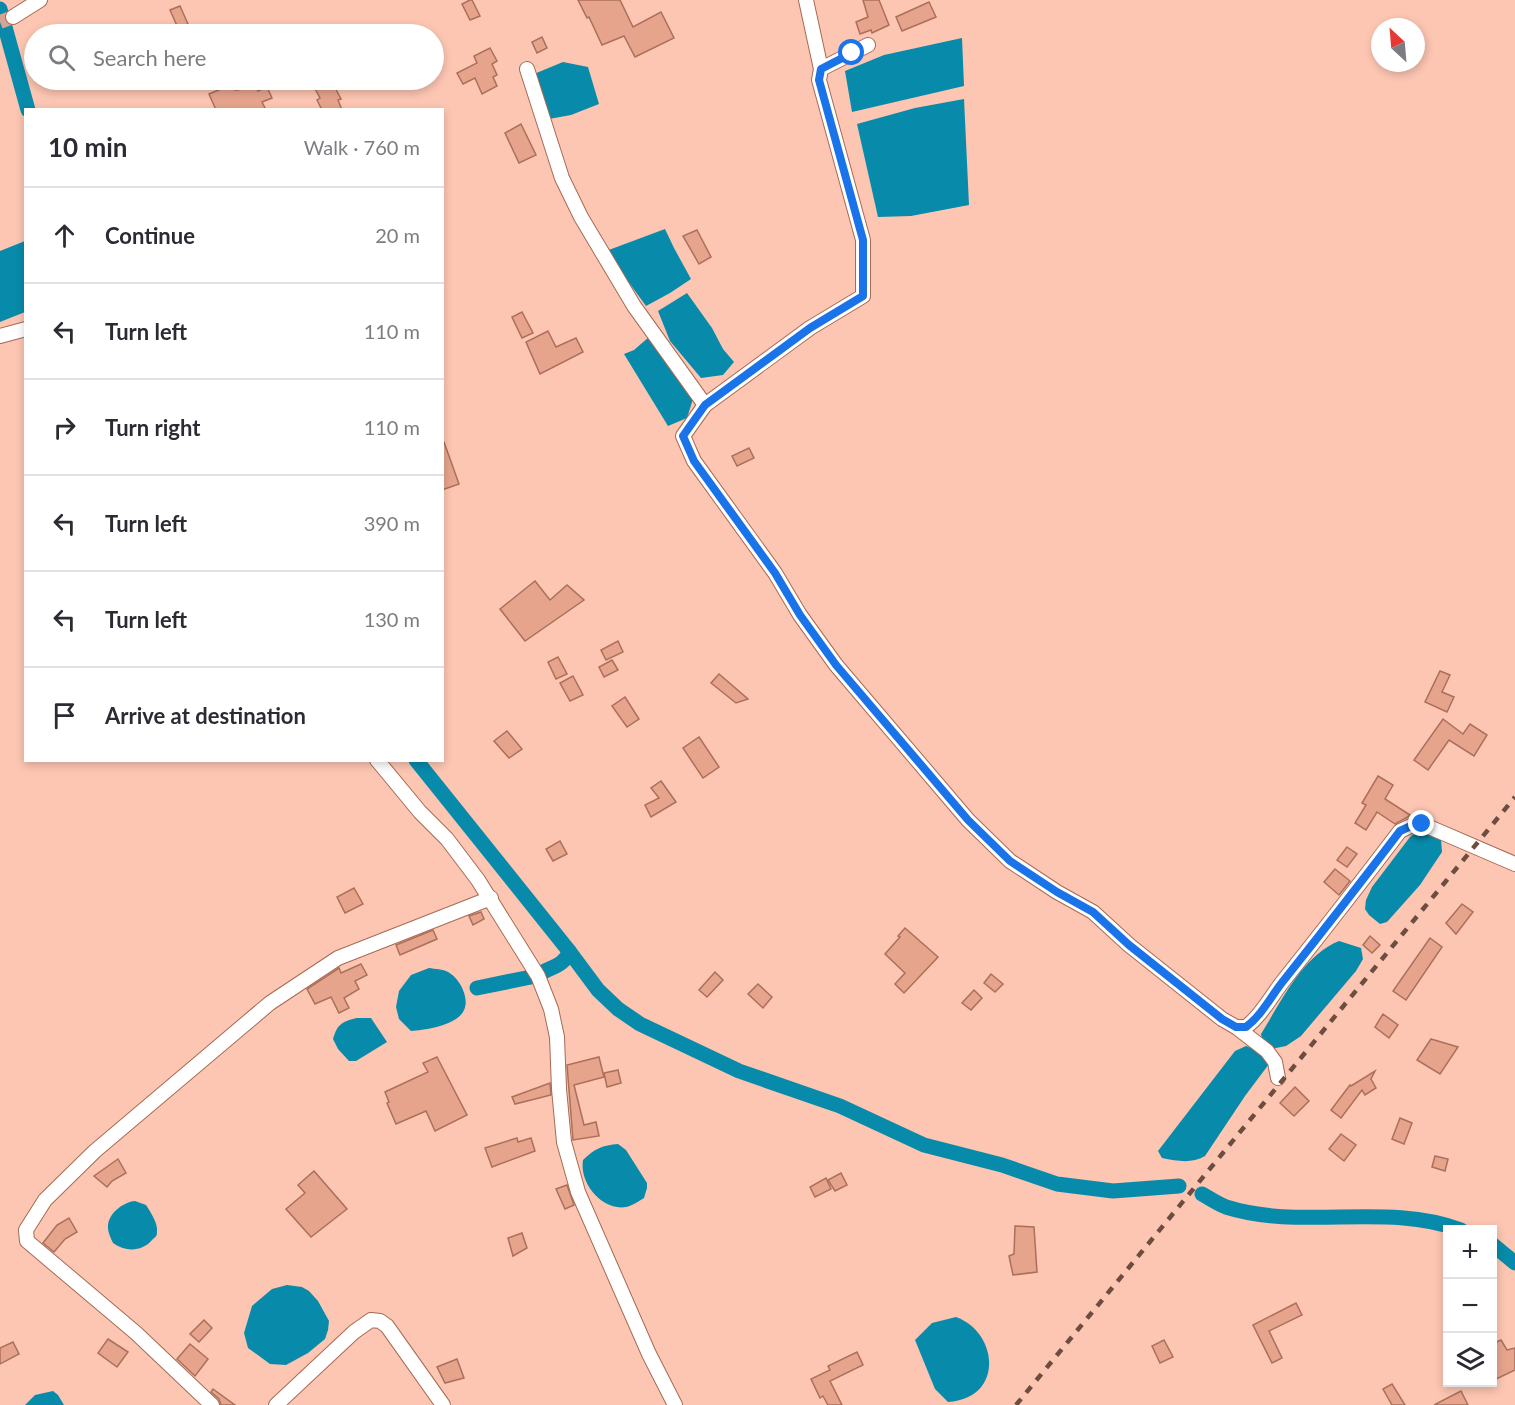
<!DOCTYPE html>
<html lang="en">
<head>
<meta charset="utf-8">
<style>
	:root { --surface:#fff; --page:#f2f2f3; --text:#2b2b33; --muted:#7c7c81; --line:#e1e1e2 }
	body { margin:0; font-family:Lato,sans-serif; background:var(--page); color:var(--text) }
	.controls { position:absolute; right:18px; bottom:18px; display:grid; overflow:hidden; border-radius:0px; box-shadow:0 3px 9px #0003 }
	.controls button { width:54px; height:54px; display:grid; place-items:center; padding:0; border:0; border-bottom:2px solid var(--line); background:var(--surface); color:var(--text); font:30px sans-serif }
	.compass { position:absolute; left:1371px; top:18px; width:54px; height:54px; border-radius:50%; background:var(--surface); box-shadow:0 3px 9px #0003; rotate:334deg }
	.stop { position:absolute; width:18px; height:18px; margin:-14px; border:4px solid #1a73e8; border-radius:50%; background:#fff }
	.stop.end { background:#1a73e8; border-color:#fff; box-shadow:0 2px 6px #0008 }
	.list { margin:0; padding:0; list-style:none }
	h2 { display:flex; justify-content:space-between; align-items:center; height:78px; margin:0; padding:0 24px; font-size:26px }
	h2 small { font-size:20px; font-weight:400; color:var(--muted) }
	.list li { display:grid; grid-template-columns:39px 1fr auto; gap:18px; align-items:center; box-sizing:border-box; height:96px; padding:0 24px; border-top:2px solid var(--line) }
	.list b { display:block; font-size:22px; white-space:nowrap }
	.list em { font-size:20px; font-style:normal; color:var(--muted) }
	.icon { flex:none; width:33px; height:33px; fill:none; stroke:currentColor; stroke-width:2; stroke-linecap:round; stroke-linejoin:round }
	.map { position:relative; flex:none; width:1515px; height:1405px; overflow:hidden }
	.search { position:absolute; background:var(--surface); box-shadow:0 3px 9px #0003; left:24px; top:24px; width:420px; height:66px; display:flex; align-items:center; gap:15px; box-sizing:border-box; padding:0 21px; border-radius:33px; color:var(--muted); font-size:22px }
	.panel { position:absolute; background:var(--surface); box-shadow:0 3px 9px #0003; left:24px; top:108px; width:420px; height:654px; border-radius:0px }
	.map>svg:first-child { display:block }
	.water { fill:#088baa }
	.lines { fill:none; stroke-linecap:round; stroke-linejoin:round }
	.canal { stroke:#088baa; stroke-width:15 }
	.building { fill:#e6a48d; stroke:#ac6f59; stroke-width:1.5 }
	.street-tunnel { stroke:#d5a493; stroke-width:14; stroke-dasharray:14 7; stroke-linecap:butt }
	.street-casing { stroke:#a76a54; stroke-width:16 }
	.street { stroke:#fff; stroke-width:14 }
	.rail { stroke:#6e4d41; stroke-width:4.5; stroke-dasharray:8 8; stroke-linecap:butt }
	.route { stroke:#1a73e8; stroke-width:8 }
</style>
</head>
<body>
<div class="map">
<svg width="1515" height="1405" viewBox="0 0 1515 1405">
	<rect width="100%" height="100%" fill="#fcc6b2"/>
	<!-- water -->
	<g class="water">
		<polygon points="962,38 964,86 852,112 845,71 884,55"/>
		<polygon points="563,62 588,67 599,104 571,115 549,119 534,74"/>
		<polygon points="964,99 969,205 911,216 878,217 857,124 915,108"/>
		<polygon points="665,229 674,248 691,279 670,293 646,306 606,251"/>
		<polygon points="25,241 25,312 0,322 0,251"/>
		<polygon points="687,293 712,328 723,349 734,362 723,375 701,378 670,341 658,311"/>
		<polygon points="649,337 693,399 687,418 668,426 624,354 634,350"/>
		<polygon points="1425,833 1441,839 1442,852 1420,885 1387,922 1380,924 1369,915 1365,909 1366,900 1372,887 1410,837 1414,834"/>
		<path d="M1339 941 1361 948 1363 959 1356 971 1301 1036 1286 1046 1271 1049 1262 1039 1261 1034C1281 1002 1302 956 1339 941Z"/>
		<path d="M429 968C435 969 443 969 448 972 460 978 471 1000 463 1012 454 1026 425 1030 411 1031L399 1019 396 1007 399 991 411 975Z"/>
		<path d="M357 1018H371L387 1042 356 1061H349L338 1049 333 1039C337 1024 343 1021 357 1018Z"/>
		<path d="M1246 1046 1259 1051 1269 1064 1245 1096 1205 1156C1191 1164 1178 1161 1162 1158L1158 1151 1235 1051Z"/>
		<path d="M618 1144 626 1150 647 1183V1188L644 1198C639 1201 632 1206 626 1207 602 1211 579 1183 583 1160 594 1149 603 1145 618 1144Z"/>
		<path d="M135 1201 146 1205C151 1213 158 1223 157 1232 157 1237 155 1237 152 1240 142 1252 125 1252 113 1243 111 1239 108 1232 108 1228 107 1214 123 1202 135 1201Z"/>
		<polygon points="287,1285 302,1287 309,1291 318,1301 329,1321 328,1330 325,1339 308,1353 286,1365 270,1364 248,1348 244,1333 252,1306 272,1289"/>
		<path d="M956 1317C998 1332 1005 1398 948 1402L935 1389 915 1340 932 1323Z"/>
		<polygon points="53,1391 58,1395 64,1405 25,1405 35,1395"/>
	</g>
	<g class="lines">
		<!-- canal -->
		<g class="canal">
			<polyline points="0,9 28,110"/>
			<polyline points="416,760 569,951 598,990 618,1009 640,1024 739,1071 840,1106 924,1145 1002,1165 1057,1184 1113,1191 1179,1186"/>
			<path d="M543 972C553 967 567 963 569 951"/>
			<polyline points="477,988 531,977"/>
			<path d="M1202 1194C1209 1198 1218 1204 1226 1207 1302 1231 1386 1202 1461 1230"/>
			<polyline points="1492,1244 1515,1263"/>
		</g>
	</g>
	<!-- building -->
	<g class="building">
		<polygon points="470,0 472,0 480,16 470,20 462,4"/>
		<polygon points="578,0 620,0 633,27 661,12 674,38 635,57 624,36 602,45 589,17 587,18"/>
		<polygon points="863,0 879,0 889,25 872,33 871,30 860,34 856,22 868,17"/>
		<polygon points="929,2 936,17 902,31 896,17"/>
		<polygon points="180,6 188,24 178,28 170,10"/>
		<polygon points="542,37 547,48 537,53 532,42"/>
		<polygon points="490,48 497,61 492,64 497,75 493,77 497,86 482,94 475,78 463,84 457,73 477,63 474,56"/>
		<polygon points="314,80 331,80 341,99 338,100 342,110 322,110 317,100 320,98 313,85 316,83"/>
		<polygon points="254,83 258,91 267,87 272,98 262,102 266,110 216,110 209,94 233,84 235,90 238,90"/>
		<polygon points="521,124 536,155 519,163 505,133"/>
		<polygon points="697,230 711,257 699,264 683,236"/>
		<polygon points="522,312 533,333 522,338 512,317"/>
		<polygon points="548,331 556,347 576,338 583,352 540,374 526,342"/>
		<polygon points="444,442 459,484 442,490 442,443"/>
		<polygon points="749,448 754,458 737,466 732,456"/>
		<polygon points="535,581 550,600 567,585 584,600 525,641 500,609"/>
		<polygon points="618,641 623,652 606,660 601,650"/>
		<polygon points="558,657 567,674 556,679 548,662"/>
		<polygon points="612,660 618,670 604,677 599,667"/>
		<polygon points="1440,671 1450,675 1442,692 1454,697 1447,712 1425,702"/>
		<polygon points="719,674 748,699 736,703 711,683"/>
		<polygon points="573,676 583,695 570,701 560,683"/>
		<polygon points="625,697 639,719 627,727 612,706"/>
		<polygon points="1443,719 1463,734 1470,724 1487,735 1474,756 1449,740 1428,770 1414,760"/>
		<polygon points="507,731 522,749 509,758 494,741"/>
		<polygon points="699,737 719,767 703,778 683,748"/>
		<polygon points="1378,776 1393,785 1385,799 1410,815 1408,817 1395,824 1377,812 1366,830 1355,823 1366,805 1362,803"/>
		<polygon points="661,781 676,802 651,817 645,805 659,798 651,788"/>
		<polygon points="560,841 567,854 553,861 546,849"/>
		<polygon points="1347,847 1357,854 1347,867 1337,860"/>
		<polygon points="1335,869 1350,881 1339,895 1324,882"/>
		<polygon points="354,888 363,904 345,913 337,897"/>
		<polygon points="1462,904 1473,912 1456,934 1446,923"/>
		<polygon points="481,912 484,919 473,925 469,916"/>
		<polygon points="905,928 938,957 904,993 895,984 905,973 885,954 900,937 898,936"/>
		<polygon points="433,930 437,939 400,955 396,945"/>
		<polygon points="1370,936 1380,945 1372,953 1363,945"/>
		<polygon points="1430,938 1442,947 1406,1000 1393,991"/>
		<polygon points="361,964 367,975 355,981 359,989 344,998 349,1008 339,1013 331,997 315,1004 307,989 339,968 341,973"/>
		<polygon points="715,972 723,980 707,997 699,990"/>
		<polygon points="991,974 1003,984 995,992 984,983"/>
		<polygon points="758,984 772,997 763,1008 748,994"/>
		<polygon points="974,990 982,998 971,1010 962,1003"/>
		<polygon points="1383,1014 1398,1025 1389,1038 1375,1027"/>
		<polygon points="1431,1039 1458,1047 1440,1074 1417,1060"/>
		<polygon points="437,1057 467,1115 435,1131 426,1111 396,1124 387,1103 389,1102 385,1092 428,1072 423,1063"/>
		<polygon points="599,1057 604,1077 574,1085 584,1125 596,1122 599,1136 573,1140 567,1065"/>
		<polygon points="618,1070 621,1083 607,1087 604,1073"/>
		<polygon points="1375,1071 1371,1079 1376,1088 1365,1095 1362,1090 1341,1118 1331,1110 1350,1085 1351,1086"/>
		<polygon points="550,1083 551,1095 515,1104 512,1097"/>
		<polygon points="1295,1087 1309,1101 1294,1116 1280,1103"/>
		<polygon points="1400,1118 1412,1123 1404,1144 1392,1139"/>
		<polygon points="1341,1134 1356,1145 1344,1161 1329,1149"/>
		<polygon points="517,1138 518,1142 531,1138 535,1151 492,1167 485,1148"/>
		<polygon points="1435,1156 1448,1159 1445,1171 1432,1167"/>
		<polygon points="118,1159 126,1173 112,1181 107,1187 94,1176"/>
		<polygon points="314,1171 347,1209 311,1237 286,1209 305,1193 298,1185"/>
		<polygon points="841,1173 847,1185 835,1191 828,1180"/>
		<polygon points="826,1178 831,1189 815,1197 810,1187"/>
		<polygon points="567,1185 574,1205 565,1209 556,1189"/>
		<polygon points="69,1218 77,1232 65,1239 54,1252 43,1243 57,1225"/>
		<polygon points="1015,1226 1034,1227 1037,1272 1013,1275 1009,1256 1014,1254"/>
		<polygon points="522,1233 527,1248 513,1256 508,1238"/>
		<polygon points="1296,1303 1302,1315 1269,1331 1282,1358 1272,1363 1253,1325"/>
		<polygon points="204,1320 212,1328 199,1342 190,1334"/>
		<polygon points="108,1339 128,1352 117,1367 98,1353"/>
		<polygon points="1164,1340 1173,1357 1160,1363 1152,1346"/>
		<polygon points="1501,1340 1507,1350 1515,1348 1515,1370 1492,1381 1492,1344"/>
		<polygon points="13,1342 19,1354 0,1364 0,1348"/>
		<polygon points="190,1344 208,1359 195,1376 177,1359"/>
		<polygon points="857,1352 863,1365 830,1381 842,1405 828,1405 823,1396 820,1398 811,1379 830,1370 828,1366"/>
		<polygon points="457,1359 464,1378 445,1383 437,1367"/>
		<polygon points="1392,1384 1405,1405 1392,1405 1383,1389"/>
		<polygon points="213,1389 235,1405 221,1405 219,1399 211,1392"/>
		<polygon points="1461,1391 1468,1405 1434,1405"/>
	</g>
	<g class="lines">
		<!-- street-tunnel -->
		<polyline class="street-tunnel" points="0,22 13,17"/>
		<defs>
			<g id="street">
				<polyline points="806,0 821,69"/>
				<polyline points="13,17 40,0"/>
				<path d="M527 69 562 178 581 217 634 306 705 405 683 436 694 461 775 573 800 615 836 665 968 820 1010 861 1057 892 1093 912 1129 945 1222 1019 1236 1027H1246C1262 1015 1271 996 1284 980 1323 931 1362 881 1400 831L1413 825 1422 824 1515 864"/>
				<polyline points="0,336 26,329"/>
				<polyline points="705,405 810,328 863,296 863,240 819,80 821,69 868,45"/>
				<polyline points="377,760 420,812 447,839 478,880 538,976 551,1009 557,1037 559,1089 564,1142 578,1192 649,1354 675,1405"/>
				<polyline points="1236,1027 1267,1051 1275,1062 1278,1078"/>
				<polyline points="212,1405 136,1333 27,1241 26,1230 45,1200 95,1151 270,1003 338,958 491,898"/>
				<polyline points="276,1405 354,1332 371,1320 380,1321 387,1326 443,1405"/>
			</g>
		</defs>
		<!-- street casing -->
		<use href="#street" class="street-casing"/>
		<!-- street -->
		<use href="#street" class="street"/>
		<!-- rail -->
		<polyline class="rail" points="1016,1405 1515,797"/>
	</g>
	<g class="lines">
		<!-- route -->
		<path class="route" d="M852 53 821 69 819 80 863 240V296L810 328 705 405 683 436 694 461 775 573 800 615 836 665 968 820 1010 861 1057 892 1093 912 1129 945 1222 1019 1236 1027H1246C1262 1015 1271 996 1284 980 1323 931 1362 881 1400 831L1413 825 1422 824"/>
	</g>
</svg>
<div class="controls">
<button>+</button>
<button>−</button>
<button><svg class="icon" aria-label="layers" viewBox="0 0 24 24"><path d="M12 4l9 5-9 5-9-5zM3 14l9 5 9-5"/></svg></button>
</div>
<svg class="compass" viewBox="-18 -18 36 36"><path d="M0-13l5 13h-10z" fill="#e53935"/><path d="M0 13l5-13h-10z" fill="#7c7c81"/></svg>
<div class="stop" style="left:852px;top:53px"></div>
<div class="stop end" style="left:1422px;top:824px"></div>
<div class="search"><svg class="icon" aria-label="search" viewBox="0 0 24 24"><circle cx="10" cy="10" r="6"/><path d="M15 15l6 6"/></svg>Search here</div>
<section class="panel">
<h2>10 min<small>Walk · 760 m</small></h2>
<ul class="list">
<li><svg class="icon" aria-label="ahead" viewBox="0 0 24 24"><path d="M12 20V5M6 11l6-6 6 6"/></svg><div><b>Continue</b></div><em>20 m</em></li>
<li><svg class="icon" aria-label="left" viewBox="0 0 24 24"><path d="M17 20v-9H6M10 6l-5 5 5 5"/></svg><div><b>Turn left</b></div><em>110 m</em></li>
<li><svg class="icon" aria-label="right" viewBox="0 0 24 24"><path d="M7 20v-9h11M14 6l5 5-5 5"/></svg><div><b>Turn right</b></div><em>110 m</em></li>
<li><svg class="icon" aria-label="left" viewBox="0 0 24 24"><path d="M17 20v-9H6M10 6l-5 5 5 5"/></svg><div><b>Turn left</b></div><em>390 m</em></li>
<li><svg class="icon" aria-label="left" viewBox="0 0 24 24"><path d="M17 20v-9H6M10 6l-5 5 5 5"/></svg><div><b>Turn left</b></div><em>130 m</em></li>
<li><svg class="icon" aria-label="arrive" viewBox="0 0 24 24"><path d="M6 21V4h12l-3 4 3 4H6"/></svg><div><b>Arrive at destination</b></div></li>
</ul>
</section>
</div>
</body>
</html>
